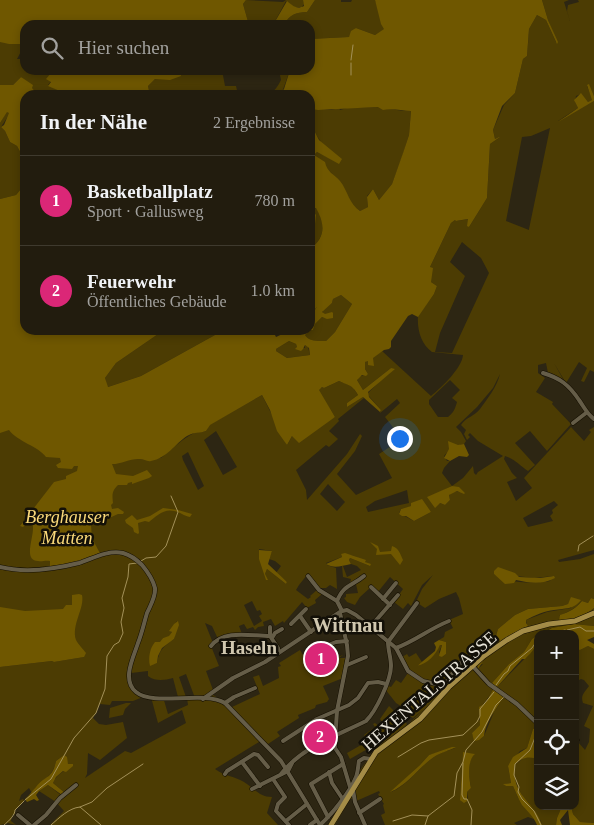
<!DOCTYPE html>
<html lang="de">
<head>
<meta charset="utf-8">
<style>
	:root { --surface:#221c0e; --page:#2a2517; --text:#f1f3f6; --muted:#a2a19e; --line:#3f3a2e; --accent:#db2777 }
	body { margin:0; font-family:Georgia,serif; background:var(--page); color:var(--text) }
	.controls { position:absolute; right:15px; bottom:15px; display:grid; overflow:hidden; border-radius:10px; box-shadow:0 2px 8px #0003 }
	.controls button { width:45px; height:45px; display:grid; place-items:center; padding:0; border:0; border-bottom:1px solid var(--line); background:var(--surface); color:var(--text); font:25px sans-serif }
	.you { position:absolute; left:399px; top:438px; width:18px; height:18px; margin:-12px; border:4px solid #fff; border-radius:50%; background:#1a73e8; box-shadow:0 0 0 8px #1a73e833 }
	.badge { display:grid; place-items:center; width:32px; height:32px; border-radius:50%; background:var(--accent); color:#fff; font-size:16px; font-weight:700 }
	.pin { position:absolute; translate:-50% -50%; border:2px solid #fff; box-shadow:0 1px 5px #0006 }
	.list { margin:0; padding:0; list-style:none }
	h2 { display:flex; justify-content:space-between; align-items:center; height:65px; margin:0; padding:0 20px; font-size:21px }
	h2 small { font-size:16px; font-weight:400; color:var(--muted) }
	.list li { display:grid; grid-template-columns:32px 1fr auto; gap:15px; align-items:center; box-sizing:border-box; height:90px; padding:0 20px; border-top:1px solid var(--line) }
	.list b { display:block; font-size:19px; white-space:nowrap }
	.list p { margin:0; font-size:16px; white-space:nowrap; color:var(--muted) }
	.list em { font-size:16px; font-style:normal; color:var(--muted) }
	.icon { flex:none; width:28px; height:28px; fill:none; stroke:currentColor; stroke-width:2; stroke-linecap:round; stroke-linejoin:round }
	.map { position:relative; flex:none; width:594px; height:825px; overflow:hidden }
	.search { position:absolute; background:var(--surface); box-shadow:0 2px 8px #0003; left:20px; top:20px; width:295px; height:55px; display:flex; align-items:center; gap:12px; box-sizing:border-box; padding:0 18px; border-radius:15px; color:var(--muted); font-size:19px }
	.panel { position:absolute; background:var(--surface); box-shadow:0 2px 8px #0003; left:20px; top:90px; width:295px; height:245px; border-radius:15px }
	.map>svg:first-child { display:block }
	.green { fill:#4c3c03; fill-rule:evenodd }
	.forest { fill:#6f5700; fill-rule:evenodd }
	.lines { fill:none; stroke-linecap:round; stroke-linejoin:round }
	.stream { stroke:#a39159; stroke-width:1 }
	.minor-casing { stroke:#150f01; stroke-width:5 }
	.major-casing { stroke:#150f01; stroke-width:6 }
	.minor { stroke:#655d48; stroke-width:4 }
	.major { stroke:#a48c47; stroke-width:5 }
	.labels { text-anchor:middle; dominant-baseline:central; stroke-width:5; stroke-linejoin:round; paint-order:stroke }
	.park-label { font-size:18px; font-style:italic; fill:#fad97a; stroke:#131008 }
	.street-label { font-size:18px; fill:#e6e2d6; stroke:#131008 }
	.neighbourhood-label { font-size:19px; font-weight:bold; fill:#d0c7af; stroke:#131008 }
	.quarter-label { font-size:20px; font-weight:bold; fill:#d0c7af; stroke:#131008 }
</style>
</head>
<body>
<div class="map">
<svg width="594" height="825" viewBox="0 0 594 825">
	<rect width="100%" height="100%" fill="#2d2613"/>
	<!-- green -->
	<g class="green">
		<polygon points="54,0 25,25 25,44 17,59 21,59 25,50 25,70 64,70 61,75 56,75 48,85 62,92 60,95 38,95 21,77 13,85 0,85 0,11"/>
		<polygon points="246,0 283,2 286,0 303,0 304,4 302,7 293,7 286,1 273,25 249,25 243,4"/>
		<path d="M315 0H341V2H351L352 0H375L385 29 375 35 356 28 349 37 310 39V25H284C289 15 296 12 307 12Z"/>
		<path d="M542 0H569L564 2 570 21 567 11 568 5 579 2 578 0H594V96L589 85 587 86 593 100 588 102 581 94 576 96 575 102 578 108 558 121 594 101V372L590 370 584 382 581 381 587 368 579 362 566 383 554 363 564 381 548 373 546 363 538 365V373L545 378 536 392 553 402 552 404 571 424 547 451 530 431 515 443 535 465 528 471C520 466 515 459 505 456L504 459 512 473 517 478 507 482 516 501 532 488 524 478 571 427 584 441 591 432 589 430 594 427V550L558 560 559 562 580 559 594 554V599L591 598 588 603 582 601C575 609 568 612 559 616L588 613 594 608V626L574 624 552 628 538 634V635L532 639 524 652 509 664 492 683 478 669 483 664 477 665C478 674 489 681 496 688L538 645V727L533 729 527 748 520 751 508 766 511 783 504 784 506 786H513C516 792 518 800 523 805 527 810 531 813 534 819L528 817 514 823 517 825H385L381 815 385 813 383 805 384 804 378 794 380 793 379 791 354 802 353 799H350L335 825H328L357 774 378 746 376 744 350 759 347 753 368 741 364 735 375 727 373 724 375 723 380 727 384 724 380 719 389 706 407 724 404 728 424 709 413 718 403 711 404 708 396 703 385 689 386 685 391 687 396 680 401 683 408 673 399 659 401 658 407 663 402 657 407 654 409 657 416 653 422 662 417 666H418L433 656 440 645H442L439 652 442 657 446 654V642L439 640 444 637 445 632 453 628 449 620 463 614 459 598 456 592 439 599 425 608 416 602 422 589 433 575 422 585 411 606 408 603 403 609 394 602 403 589 390 577 377 593 371 587 360 597 355 605 347 602 344 598 346 597V594L358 593 356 584H350L351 579 343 577 342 566H343L347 577 361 570 357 566 351 564 349 560 350 558 370 566C362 559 354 554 341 554L342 557 326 563 327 565 336 568 337 589 330 585 326 588H319L307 575 299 585 296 590 308 599 311 597 310 596 317 590 322 594 315 600 316 603 307 608 302 602 284 623 283 621 275 626 271 619 263 622 264 626 258 627 255 630 253 627 247 629 244 624 239 626 242 634 218 639 212 626 205 623 213 643 211 646 219 666 206 671 213 690 212 691 213 695 232 707 260 694 253 677 259 675 263 686 279 678 278 667 281 666 279 663 300 650 303 655 305 654 307 656 324 650 329 660 343 655 339 658H347L343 678 323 686 329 699 327 702 316 705 315 708 298 715 299 718 277 732 280 736 268 744 259 737V742L215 769C224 776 234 776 244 782 254 788 259 797 272 797L267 813 278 825H50L64 811 56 802 39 791 48 785 62 796 65 793 53 783C57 773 66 771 72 764H68L64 755 56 761C52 780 41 778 32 793L29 788 21 795 19 801 23 799 24 801 15 810V814L12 815 11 821 16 825 8 823 0 825V667L52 661 54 662 84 657 0 664V401L161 458C172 449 182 439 194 433 199 431 201 433 206 431L209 425 262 395 287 445 292 436 335 417 318 390 322 387 324 388 339 381 352 386 358 395 347 403V407L363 397 364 398 338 419 339 421 329 431 338 439 329 447 326 445 296 470 306 490 307 500 347 454 360 434 362 436 355 451 337 474 356 495 392 478 379 454 402 439 385 417 400 403 397 399 380 413 381 410 367 394 380 381 390 373 391 368 363 390 357 380 358 377 368 374 365 369V362L382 351 431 396C441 388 462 368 463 355L432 352C421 344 417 330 418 316L434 294 437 286 431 282 430 267 451 223 455 220 457 221 468 219 469 227 487 198 490 144 500 137H516H499L495 139 493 130 504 105 515 93 523 59 527 56 529 29 537 15 546 20 556 42H557L548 20ZM550 128 529 229V230L506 221 522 137 531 136ZM462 242 481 258 489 273 452 353 435 352 440 333 465 276 450 262ZM500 374C497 387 487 399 480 409 475 416 466 417 461 425L466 430 464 434 467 440 470 437 468 435 470 433 478 441 503 456 478 472 476 475 474 473 473 466 463 478 452 486 442 473 444 468 450 461H447L444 456C454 445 450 447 464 444L466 441 461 432 456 427 477 407 493 388ZM450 380 460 390 452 398 457 402C455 409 454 412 448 417H438L429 404V400ZM216 431 237 467 223 475 204 440ZM188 452 204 486 198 490 183 460 182 456ZM328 484 345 502 337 511 320 494ZM452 486 465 493C459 491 453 490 449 495L450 500 445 505 440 503V492ZM407 490 409 503 368 512 366 507 375 501ZM554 501 558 505 552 510 553 513 550 516 553 521 528 527 523 518ZM412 506 431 512 414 521 399 513 401 509ZM259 549 272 551 269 559 275 561 281 566 276 573 287 582 286 584 267 569 265 574ZM494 574 535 578 553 576 550 581C536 584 505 583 494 574ZM572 597 571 608 547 612 526 620 527 626 497 643 471 654V652L480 650 496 636 498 629 515 615 528 609 562 606 568 604ZM252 601 257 611 260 610 262 614 259 616 262 621 254 626 244 605ZM177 621 174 639C164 646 159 650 157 663L152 664 163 638 169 637 172 632 170 631ZM148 671V676C156 682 165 680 173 678L178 697H186L179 677 186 674 195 698H187L188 705 168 714 163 697H151L158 723 182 710 186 723 131 753 125 751 85 778 87 774 88 753 100 760 127 738 123 722 106 725 99 724 93 718 100 704 110 705 112 701H133L143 697 132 685 131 673ZM492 692 503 698 494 712 484 736 480 739H474L472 733 480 725 481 722 479 720 480 709ZM455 748C448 751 440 752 434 757 419 767 407 786 391 792L420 765 429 755ZM463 753 474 754C467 761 469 779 471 788L467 792 468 798 460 800Z"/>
		<polygon points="180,70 222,70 225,86 236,86 238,95 150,95 148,86 155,79"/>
		<path d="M283 70H290L281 95H266C275 90 276 90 281 80L280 75Z"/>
		<path d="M379 107C390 109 400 111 411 111L409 135 402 157 392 184 379 200 373 189 367 196 368 207 360 211 353 206 340 182 314 155 317 152 339 163C324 146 310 133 310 109L331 110 339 108 340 110 347 108Z"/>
		<polygon points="7,111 10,113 1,127 5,131 10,142 17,146 25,161 25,184 16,195 0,199 0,123"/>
		<path d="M317 208C325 224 326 237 310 249V222L315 224 312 210Z"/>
		<path d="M341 295 352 304 335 332 326 341C318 341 309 342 305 335L311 330H313L315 324 322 317 326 318 325 314H322L323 310 332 303 333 299Z"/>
		<polygon points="164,330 224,330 141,376 108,387 106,386 105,378 116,363"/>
		<polygon points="289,341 296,344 297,347 305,348 305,345 308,347 310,355 287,358 276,351 276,349"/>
		<path d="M588 646 594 649V823L580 822 573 814 571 806H575V745L577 741 585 750 589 742 590 729 584 726 593 706 583 703C580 695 585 692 589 686L584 680 581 679 575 682V649L580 650Z"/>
		<polygon points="126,703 131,703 125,709 123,715 109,718 110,708"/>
		<path d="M538 740V806H562L557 818 556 825H542L541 821C528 804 512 788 515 765L537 747 534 746Z"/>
	</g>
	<!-- forest -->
	<g class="forest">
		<polygon points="0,0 246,0 243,4 249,25 25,25 25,44 9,44 0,42"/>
		<path d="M303 0H315L307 12C296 12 289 15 284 25H273L287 1C292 5 296 10 304 6Z"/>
		<path d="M375 0H542L548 20 558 42 557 44 546 20 537 15 529 29 527 56 523 59 515 93 502 106 493 130 495 139 499 137H516H500L490 144 487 198 469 227 467 226 468 219 456 221 455 220 451 223 430 267 433 268 431 282 437 286 434 294 418 317 412 314 408 316 391 341V347L389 349 384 350 373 358 374 366 368 365V361L365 362V369L368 374 366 376 362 375 357 380 363 390 391 368 395 369 368 392 369 397 381 410 380 412 363 397 347 407V403L358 395C352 384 349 386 339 381L324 388 322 387 319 390 335 417 299 443 292 436 287 445 277 431 270 410 262 395 210 425 206 431C199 434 196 431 187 436 175 444 167 458 151 461 147 462 144 459 140 459 131 458 122 464 112 464L116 474 133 476 147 470 152 476 149 478 132 484V482L128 483 127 485H118C112 491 112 494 113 503L111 505 112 509 118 508 124 512 123 514H118L107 519 104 518 91 525C92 540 93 540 100 553L74 563 50 566V561C45 560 42 562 38 561 21 561 37 532 32 523L28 522 23 527 20 526 54 482 66 479V476L77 471 78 466H74L72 469 58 468 56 465 61 462 60 458 46 457C38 446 18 442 9 430L0 433V199L16 195 25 184V330H164L116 363 105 378 108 387 141 376 224 330H278L274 333 276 337 291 330H310V316L317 307 310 314V249C326 237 325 224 316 208L312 210 316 215 315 224 310 222V122L319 140 342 159 339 164 317 152 314 155 325 162C327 172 334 174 340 181 348 191 349 204 360 211L368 207 367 197 373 189 379 200 392 184 403 153 409 135 411 111C403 111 391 108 383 110L378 107 318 110 310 109V95L280 94 284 89 290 70H310V39L349 37 351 31 356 28 375 35 384 29 381 24ZM341 295 352 304 335 332 326 341C319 341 309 342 305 335L311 330H313L315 324 322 317 327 319 333 318V313L332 312 325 314 322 312 332 303 333 299ZM289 341 296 344 297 347 295 349 301 351 303 349 305 345 309 348 310 355 287 358 276 351V349Z"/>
		<polygon points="64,70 180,70 181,76 170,80 155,79 148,86 150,95 60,95 62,92 48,86 51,82 46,79 51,73 61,75"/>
		<polygon points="21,77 33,85 32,88 38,95 25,95 25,161 17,146 10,142 5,131 1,127 4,125 9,113 7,112 0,123 0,85 13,85"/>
		<polygon points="589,84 594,96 594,101 558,122 578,108 574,100 581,93 588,102 592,100 587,85"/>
		<polygon points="448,441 458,445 464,444 469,455 467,457 459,456 450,461 444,458 449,449"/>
		<polygon points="452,486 459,487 465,493 464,494 457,491 449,495 450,500 445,505 440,503 435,508 427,497"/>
		<polygon points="422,499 431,512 414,521 406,516 402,516 399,514 401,509 411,506 411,503"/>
		<path d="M163 508 178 510 192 514 190 517C184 516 180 512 174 511 164 508 155 517 149 522L145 521 138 523 139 533 138 534 134 532 133 528 126 523 125 520 132 515 137 520 150 516Z"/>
		<path d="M370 542 378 546 380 552 391 551 392 546C399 548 400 554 403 560L400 565 391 554 376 555 377 549Z"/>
		<polygon points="259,550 272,551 268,564 287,582 286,584 267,569 265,574 268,580 266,580 259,559"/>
		<path d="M345 553 366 560 365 562 371 564 370 566 350 558 349 560 351 564C341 566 334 569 326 564L342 557 341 554Z"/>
		<path d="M498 567 515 573 519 577 540 578 554 576 555 578C542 585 530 583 516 580L514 583 505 584 494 574V571Z"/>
		<path d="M79 594 82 595C85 608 71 625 76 640 78 644 83 649 86 653L84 657 54 662 52 661 0 667V607L25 611 63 609 66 605H72V595Z"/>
		<path d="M571 597 581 600C573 610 566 608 554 610 545 611 535 615 526 620V623L528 626 512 634 482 655 472 657 471 652 480 649 496 636 498 629 515 615 528 609 562 606 568 604Z"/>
		<path d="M591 598 594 599V608C584 617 572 619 559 621L560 615C570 612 576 608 582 601L588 603Z"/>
		<path d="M178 621 179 625 174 639 162 648 158 656 157 663 150 666C148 657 150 648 155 642H160L163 638 169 636 172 632 169 631 174 624Z"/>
		<polygon points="574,624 594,626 594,637 587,640 594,644 594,649 588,646 580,650 575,649 575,634 541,634 552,628"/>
		<path d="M538 635C538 646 533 651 525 659H522L496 688 479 672 477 665 485 658 478 669 492 683 509 664 524 652 532 639Z"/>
		<path d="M439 640 446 642V654L442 657 439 656 442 645H440C435 656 428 663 417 666L435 651 436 647 434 643Z"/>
		<path d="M494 689 504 696 503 698C496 709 485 723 484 736L479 740 474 741 472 733 480 725 479 707C487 704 489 695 494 689Z"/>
		<path d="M538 727V740L535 746 537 747 534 758C526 756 520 759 515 765 511 796 535 802 542 825H537C533 816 528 812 522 805 518 799 516 792 513 786H506L503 784 511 783 508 766 513 757 527 748 533 729Z"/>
		<path d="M452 747H456C449 751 441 752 434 757 419 767 407 786 390 792L420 765 429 755Z"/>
		<path d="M463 752 475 754C467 760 469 779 471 788L467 792V801L464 803 460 800Z"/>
		<path d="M64 755 67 757 68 764H73V766L66 772 63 771 56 777 53 783 65 793 62 795 48 785 39 791 36 795 39 800 37 801 34 799 27 802 25 799C30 795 32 791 36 787 46 774 52 780 56 761Z"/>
		<polygon points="562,806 571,806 573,814 580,822 594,823 594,825 570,825 568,810 560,820 562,825 556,825 557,818"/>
	</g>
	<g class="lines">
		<!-- stream -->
		<g class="stream">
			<polyline points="351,60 353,45"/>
			<polyline points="351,63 351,75"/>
			<polyline points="578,551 579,545 593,536"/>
			<polyline points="141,561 146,558 156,557 166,546 178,512 171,496"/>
			<polyline points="549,634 565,630"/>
			<polyline points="566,634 567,630 580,627 586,631 594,631"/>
			<polyline points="496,685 504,674 508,671 510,666 532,648 538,639"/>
			<polyline points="538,730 530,750 515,764 514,775 519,787 518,792 522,799 534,811 541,825"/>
			<polyline points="398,757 421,743 429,740 463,735 477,722 480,716 480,709 494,692"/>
			<polyline points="463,763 462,795 464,799 467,799 472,810 471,825"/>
			<polyline points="25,800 51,779 74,738 96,713 105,689 107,656 114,645 119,642 123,633 121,622 124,608 122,598 128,577 129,564 137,563"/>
			<polyline points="80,807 92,802 107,788 143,764"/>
			<polyline points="393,821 412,815 428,816"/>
			<path d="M4 825C9 821 15 815 15 810L24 801"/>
			<path d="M51 825C59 818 69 808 80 807L101 825"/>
			<polyline points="425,825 428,816 454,796 457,773 463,762 466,750 482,732 496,705 504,697"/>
		</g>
		<defs>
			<g id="minor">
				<path d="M543 373C560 378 569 385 579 400 584 407 587 414 594 419"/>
				<polyline points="573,423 586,413"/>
				<path d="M0 567C24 573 55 569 79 563 94 558 107 550 123 553 130 555 137 560 142 565 147 571 153 580 155 588 156 597 150 606 147 613 144 623 142 633 138 643 134 656 121 680 136 692 154 707 203 690 225 703L281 761 320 825"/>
				<polyline points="308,576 319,590 337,601 342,611"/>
				<polyline points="371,587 390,605"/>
				<polyline points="383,599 396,583"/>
				<path d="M337 601C344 584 351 587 364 576"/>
				<polyline points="342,611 347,610 356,615 396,648 408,671 423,681 436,684 446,682 461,662 468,661 489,684 517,704 538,724"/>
				<polyline points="340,613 347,645 348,656 337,711 335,740 335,748 341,757 350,787"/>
				<polyline points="300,616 311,632"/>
				<polyline points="291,624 306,609"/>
				<polyline points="371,626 398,595"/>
				<polyline points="270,636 270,627"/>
				<polyline points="272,638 275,633 282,629"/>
				<polyline points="388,642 417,603"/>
				<path d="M211 646C224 629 251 636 270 636L278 648V653"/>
				<path d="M396 648C415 641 429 629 449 621"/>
				<polyline points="315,650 336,642 347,641"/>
				<polyline points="347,665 366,657"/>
				<polyline points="203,699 233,678 265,662 340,612"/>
				<polyline points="225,703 234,697 255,688"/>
				<polyline points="575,737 577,740"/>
				<polyline points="283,741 317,719 349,705 358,698 368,683 378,682 386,684"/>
				<polyline points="242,762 260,786"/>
				<polyline points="329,772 332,783 342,798"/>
				<polyline points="225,774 227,771 254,754 258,755 268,767"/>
				<path d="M281 774C302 747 336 736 366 721 376 711 391 680 391 666 391 658 388 650 388 642"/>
				<polyline points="273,779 285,797 278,804 276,811 289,825"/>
				<polyline points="252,789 288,771 292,763"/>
				<polyline points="353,790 355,802 365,825"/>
				<polyline points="359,813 380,799"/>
				<polyline points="18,815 30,825"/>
				<polyline points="328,817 311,784 343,764"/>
				<polyline points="286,821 307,804"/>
				<polyline points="34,825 46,815 60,798 76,785"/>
				<polyline points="310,825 317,820"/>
				<path d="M320 825C332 814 350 792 356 777 358 772 358 766 359 761L364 758 371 759"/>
			</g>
			<polyline id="major" points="331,825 376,752 420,719 449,687 484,656 507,640 523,631 549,624 575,621 594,613"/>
		</defs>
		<!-- minor casing -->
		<use href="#minor" class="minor-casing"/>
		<!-- major casing -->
		<use href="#major" class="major-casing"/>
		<!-- minor -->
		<use href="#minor" class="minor"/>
		<!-- major -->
		<use href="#major" class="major"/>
	</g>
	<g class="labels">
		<!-- park labels -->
		<g class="park-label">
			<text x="67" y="517">Berghauser<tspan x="67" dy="21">Matten</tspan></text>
		</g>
		<!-- street labels -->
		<g class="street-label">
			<text transform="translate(429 691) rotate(-41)">HEXENTALSTRASSE</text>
		</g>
		<!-- neighbourhood labels -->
		<g class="neighbourhood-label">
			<text x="249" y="647">Haseln</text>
		</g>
		<!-- quarter labels -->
		<g class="quarter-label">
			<text x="348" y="625">Wittnau</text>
		</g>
	</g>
</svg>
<div class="controls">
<button>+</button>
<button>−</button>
<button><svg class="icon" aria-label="locate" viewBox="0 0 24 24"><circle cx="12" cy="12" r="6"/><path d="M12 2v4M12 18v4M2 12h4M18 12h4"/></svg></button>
<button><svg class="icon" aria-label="layers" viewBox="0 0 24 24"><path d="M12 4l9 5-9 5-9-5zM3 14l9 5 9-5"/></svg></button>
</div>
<div class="you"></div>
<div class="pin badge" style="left:321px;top:659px">1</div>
<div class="pin badge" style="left:320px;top:737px">2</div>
<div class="search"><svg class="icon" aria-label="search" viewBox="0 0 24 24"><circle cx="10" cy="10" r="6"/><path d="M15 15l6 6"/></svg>Hier suchen</div>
<section class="panel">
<h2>In der Nähe<small>2 Ergebnisse</small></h2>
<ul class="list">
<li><span class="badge">1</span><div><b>Basketballplatz</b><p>Sport · Gallusweg</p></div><em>780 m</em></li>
<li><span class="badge">2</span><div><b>Feuerwehr</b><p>Öffentliches Gebäude</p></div><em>1.0 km</em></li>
</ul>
</section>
</div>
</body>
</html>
